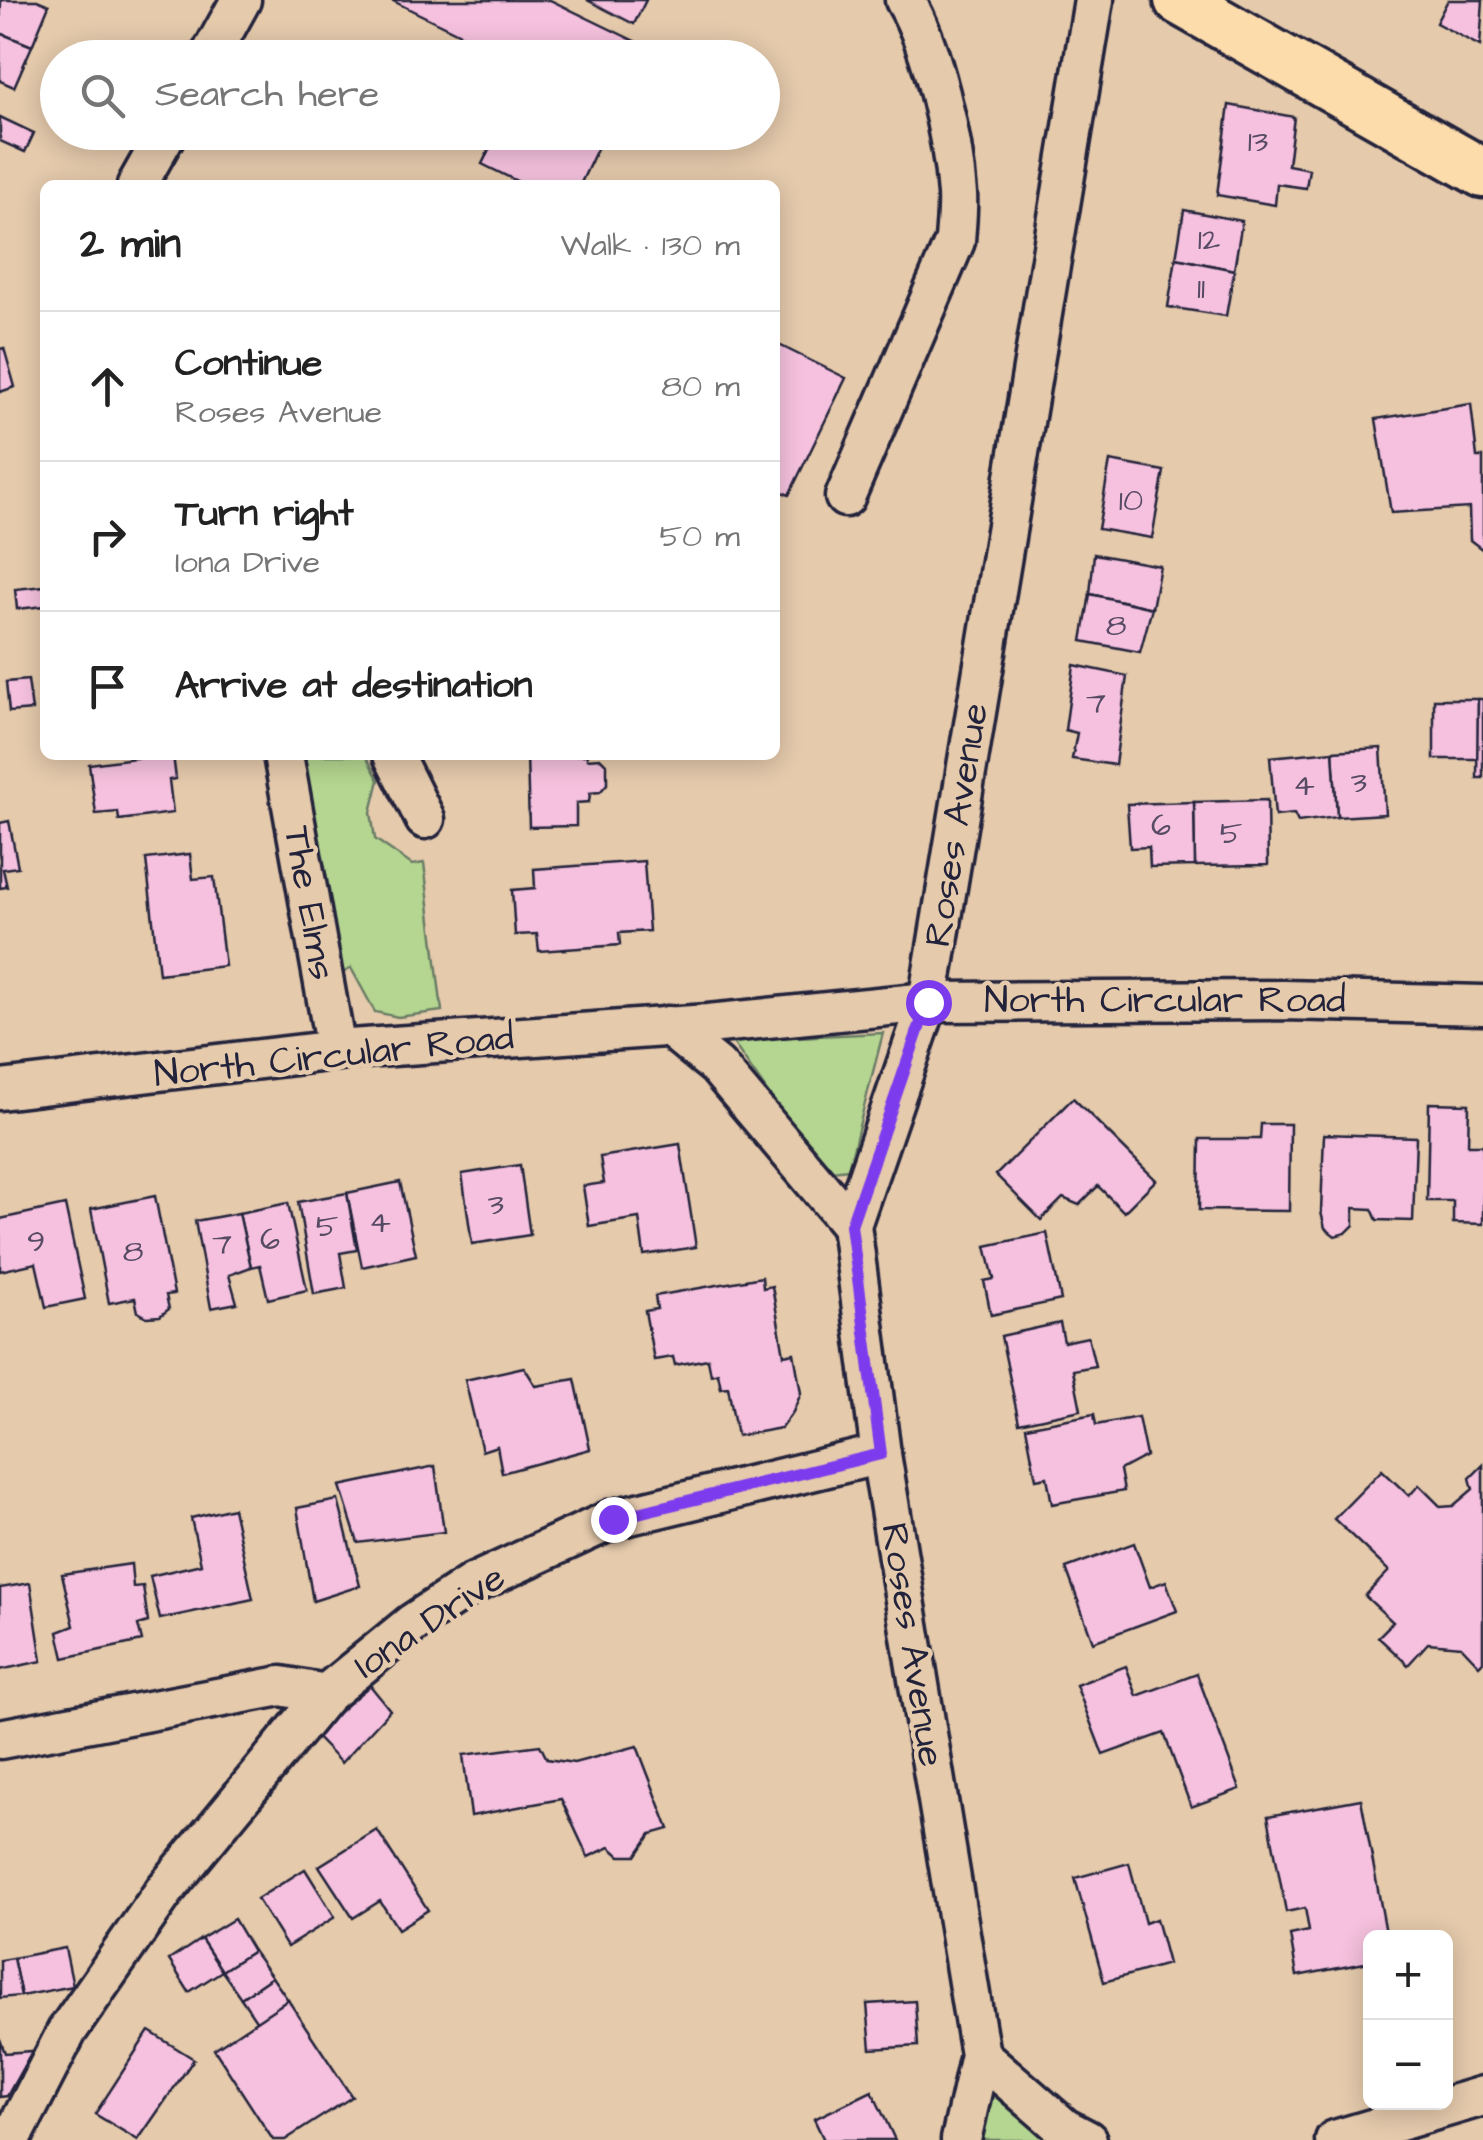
<!DOCTYPE html>
<html lang="en">
<head>
<meta charset="utf-8">
<style>
	:root { --surface:#fff; --page:#f2f2f2; --text:#222; --muted:#767676; --line:#e0e0e0 }
	body { margin:0; font-family:"Architects Daughter",sans-serif; background:var(--page); color:var(--text) }
	.controls { position:absolute; right:30px; bottom:30px; display:grid; overflow:hidden; border-radius:15px; box-shadow:0 5px 25px #0003 }
	.controls button { width:90px; height:90px; display:grid; place-items:center; padding:0; border:0; border-bottom:2px solid var(--line); background:var(--surface); color:var(--text); font:50px sans-serif }
	.stop { position:absolute; width:30px; height:30px; margin:-22px; border:8px solid #7c3aed; border-radius:50%; background:#fff }
	.stop.end { background:#7c3aed; border-color:#fff; box-shadow:0 2px 10px #0008 }
	.list { margin:0; padding:0; list-style:none }
	h2 { display:flex; justify-content:space-between; align-items:center; height:130px; margin:0; padding:0 40px; font-size:42px }
	h2 small { font-size:32px; font-weight:400; color:var(--muted) }
	.list li { display:grid; grid-template-columns:65px 1fr auto; gap:30px; align-items:center; box-sizing:border-box; height:150px; padding:0 40px; border-top:2px solid var(--line) }
	.list b { display:block; font-size:38px; white-space:nowrap }
	.list p { margin:0; font-size:32px; white-space:nowrap; color:var(--muted) }
	.list em { font-size:32px; font-style:normal; color:var(--muted) }
	.icon { flex:none; width:55px; height:55px; fill:none; stroke:currentColor; stroke-width:2; stroke-linecap:round; stroke-linejoin:round }
	.map { position:relative; flex:none; width:1483px; height:2140px; overflow:hidden }
	.search { position:absolute; background:var(--surface); box-shadow:0 5px 25px #0003; left:40px; top:40px; width:740px; height:110px; display:flex; align-items:center; gap:25px; box-sizing:border-box; padding:0 35px; border-radius:55px; color:var(--muted); font-size:38px }
	.panel { position:absolute; background:var(--surface); box-shadow:0 5px 25px #0003; left:40px; top:180px; width:740px; height:580px; border-radius:15px }
	.map>svg:first-child { display:block }
	.green { fill:#b4d690; stroke:#6b7c66; stroke-width:2.5 }
	.building { fill:#f5c1de; stroke:#22223b; stroke-width:2.5 }
	.lines { fill:none; stroke-linecap:round; stroke-linejoin:round }
	.minor-casing { stroke:#22223b; stroke-width:45 }
	.major-casing { stroke:#22223b; stroke-width:55 }
	.minor { stroke:#e5caac; stroke-width:38 }
	.major { stroke:#fddcac; stroke-width:48 }
	.route { stroke:#7c3aed; stroke-width:12 }
	.labels { text-anchor:middle; dominant-baseline:central; stroke-width:9; stroke-linejoin:round; paint-order:stroke }
	.number-label { font-size:32px; fill:#574a64 }
	.street-label { font-size:38px; fill:#22223b; stroke:#e5caac }
</style>
</head>
<body>
<div class="map">
<svg width="1483" height="2140" viewBox="0 0 1483 2140">
	<rect width="100%" height="100%" fill="#e5caac"/>
	<filter id="ink" filterUnits="userSpaceOnUse"><feTurbulence type="fractalNoise" baseFrequency=".01" numOctaves="2"/><feDisplacementMap in="SourceGraphic" scale="20" xChannelSelector="R" yChannelSelector="G"/><feConvolveMatrix kernelMatrix="1 2 1 2 8 2 1 2 1" color-interpolation-filters="sRGB"/></filter>
	<g filter="url(#ink)">
		<!-- green -->
		<g class="green">
			<polygon points="301,755 365,755 379,780 371,812 375,839 412,865 424,863 442,1011 398,1017 375,1012 351,968 337,977"/>
			<polygon points="883,1033 848,1169 823,1172 731,1040"/>
			<polygon points="995,2086 1063,2140 978,2140"/>
		</g>
		<!-- building -->
		<g class="building">
			<polygon points="1,0 37,0 49,5 32,46 0,33"/>
			<polygon points="391,0 550,0 647,47 642,58 509,58"/>
			<polygon points="587,0 646,0 634,24"/>
			<polygon points="1448,0 1483,0 1480,46 1436,23"/>
			<polygon points="0,33 32,46 14,87 0,81"/>
			<polygon points="1229,105 1294,117 1288,165 1309,169 1306,188 1277,184 1275,205 1217,195"/>
			<polygon points="0,117 34,133 25,152 0,141"/>
			<polygon points="498,132 605,132 580,185 525,185 482,164"/>
			<polygon points="1184,210 1242,221 1234,270 1176,258"/>
			<polygon points="1176,258 1234,270 1226,316 1168,307"/>
			<polygon points="775,343 846,378 789,495 775,489"/>
			<polygon points="4,348 15,387 0,392 0,349"/>
			<polygon points="1471,404 1477,457 1483,457 1483,550 1470,540 1469,508 1391,513 1376,419"/>
			<polygon points="1110,461 1164,471 1152,538 1098,529"/>
			<polygon points="1094,554 1160,566 1152,608 1090,594"/>
			<polygon points="45,586 45,606 17,609 15,589"/>
			<polygon points="1090,594 1152,608 1140,652 1082,641"/>
			<polygon points="1074,665 1127,676 1115,765 1072,759 1077,733 1065,730"/>
			<polygon points="28,680 32,710 9,712 6,682"/>
			<rect x="1434" y="699" width="44" height="60"/>
			<polygon points="1478,699 1483,699 1483,778 1477,778"/>
			<polygon points="1381,748 1385,814 1337,817 1333,751"/>
			<polygon points="1333,751 1337,817 1298,822 1294,814 1275,816 1270,757"/>
			<polygon points="158,755 173,755 176,779 169,780 173,813 119,820 118,812 96,814 89,764"/>
			<polygon points="527,755 587,755 587,759 600,758 607,765 607,784 600,792 590,793 589,802 576,803 576,826 529,827"/>
			<polygon points="1267,800 1268,865 1195,866 1194,802"/>
			<polygon points="1194,802 1195,866 1150,867 1149,847 1130,848 1127,804"/>
			<polygon points="9,821 18,867 3,869 7,887 0,888 0,823"/>
			<polygon points="190,854 193,879 214,877 225,966 159,974 146,859"/>
			<polygon points="644,861 649,931 619,933 620,945 539,951 537,934 515,935 512,890 535,888 534,869"/>
			<polygon points="1073,1098 1156,1180 1124,1212 1098,1186 1079,1205 1063,1198 1041,1220 996,1175"/>
			<polygon points="1429,1103 1469,1104 1468,1145 1483,1145 1483,1224 1453,1223 1453,1201 1427,1201"/>
			<polygon points="1261,1124 1290,1124 1289,1211 1199,1210 1200,1139 1260,1139"/>
			<polygon points="1324,1134 1416,1137 1413,1221 1377,1220 1372,1209 1354,1208 1354,1225 1346,1233 1335,1236 1325,1228 1321,1212"/>
			<polygon points="680,1144 696,1247 644,1255 639,1218 589,1226 583,1186 604,1183 600,1157"/>
			<polygon points="520,1165 530,1235 472,1244 462,1174"/>
			<polygon points="400,1182 416,1255 362,1267 347,1193"/>
			<polygon points="347,1193 357,1250 340,1253 346,1288 314,1294 298,1202"/>
			<polygon points="155,1196 174,1294 166,1295 169,1309 160,1316 147,1317 138,1312 135,1298 109,1303 91,1209"/>
			<polygon points="288,1203 307,1290 268,1299 260,1265 251,1267 239,1213"/>
			<polygon points="65,1205 85,1299 46,1307 36,1263 0,1271 0,1219"/>
			<polygon points="239,1213 251,1267 229,1275 237,1303 211,1308 195,1221"/>
			<polygon points="1047,1233 1061,1300 991,1315 984,1281 994,1279 986,1246"/>
			<polygon points="762,1277 763,1288 772,1286 784,1355 794,1353 801,1393 793,1412 781,1428 737,1436 728,1387 721,1388 718,1373 711,1375 708,1359 675,1365 673,1357 654,1360 645,1311 657,1309 655,1296"/>
			<polygon points="1060,1323 1064,1342 1088,1337 1095,1366 1073,1370 1081,1410 1019,1423 1001,1336"/>
			<polygon points="524,1367 536,1386 575,1379 590,1449 502,1473 497,1446 482,1451 465,1380"/>
			<polygon points="1094,1414 1096,1425 1138,1417 1146,1456 1120,1470 1124,1491 1052,1504 1047,1477 1036,1479 1026,1427"/>
			<polygon points="1483,1465 1483,1661 1479,1665 1461,1646 1428,1643 1408,1665 1378,1637 1393,1622 1365,1596 1389,1571 1334,1519 1382,1470 1409,1496 1419,1485 1441,1507 1453,1506 1473,1489 1470,1478"/>
			<polygon points="435,1466 444,1532 358,1543 340,1486"/>
			<polygon points="338,1500 360,1586 313,1601 297,1508"/>
			<polygon points="233,1508 253,1599 160,1619 150,1576 201,1564 191,1518"/>
			<polygon points="1134,1543 1150,1587 1166,1581 1177,1611 1093,1642 1066,1568"/>
			<polygon points="131,1564 133,1587 143,1586 148,1622 138,1625 142,1641 64,1658 58,1632 74,1626 62,1574"/>
			<polygon points="30,1583 42,1661 0,1670 0,1588"/>
			<polygon points="1126,1666 1137,1696 1197,1674 1240,1789 1191,1807 1164,1733 1103,1755 1076,1685"/>
			<polygon points="369,1684 390,1710 341,1763 314,1735"/>
			<polygon points="540,1745 547,1759 574,1763 637,1746 669,1829 651,1834 636,1856 620,1856 610,1847 588,1857 561,1799 471,1816 463,1755"/>
			<polygon points="1361,1799 1387,1938 1370,1938 1370,1962 1297,1976 1290,1935 1309,1931 1305,1908 1286,1912 1268,1816"/>
			<polygon points="377,1830 428,1910 398,1929 380,1901 353,1918 319,1866"/>
			<polygon points="1129,1863 1145,1923 1156,1919 1168,1964 1104,1982 1075,1878"/>
			<polygon points="305,1869 335,1917 287,1947 257,1899"/>
			<polygon points="234,1919 253,1951 222,1971 201,1939"/>
			<polygon points="201,1939 222,1971 189,1992 169,1960"/>
			<polygon points="65,1948 73,1986 21,1996 13,1958"/>
			<polygon points="253,1951 272,1977 241,1998 222,1971"/>
			<polygon points="13,1958 21,1996 0,1998 0,1960"/>
			<polygon points="272,1977 288,2000 257,2022 241,1998"/>
			<polygon points="288,2000 352,2097 285,2140 273,2140 214,2049"/>
			<polygon points="915,2001 918,2046 871,2049 867,2004"/>
			<polygon points="149,2031 194,2059 138,2140 95,2114"/>
			<polygon points="0,2039 5,2053 32,2051 7,2096 0,2097"/>
			<polygon points="872,2091 895,2140 824,2140 814,2119"/>
		</g>
		<g class="lines">
			<defs>
				<g id="minor">
					<polyline points="209,58 241,0"/>
					<polyline points="137,185 167,132"/>
					<path d="M845 497 955 241C956 225 958 209 957 194 953 139 933 47 905 0"/>
					<polyline points="283,755 336,1050"/>
					<polyline points="393,755 425,819"/>
					<polyline points="668,1026 717,1066 851,1225"/>
					<polyline points="0,1090 336,1050 708,1024 928,1002 1284,1000 1483,1005"/>
					<polyline points="0,1739 281,1686 326,1694"/>
					<polyline points="980,2055 1064,2128 1087,2140"/>
					<polyline points="11,2140 67,2031 165,1890 326,1694 413,1623 472,1584 613,1519 881,1454"/>
					<polyline points="961,2140 980,2055 881,1454 851,1225 928,1002 1094,0"/>
					<polyline points="1335,2140 1483,2096"/>
				</g>
				<polyline id="major" points="1179,0 1483,173"/>
			</defs>
			<!-- minor casing -->
			<use href="#minor" class="minor-casing"/>
			<!-- major casing -->
			<use href="#major" class="major-casing"/>
			<!-- minor -->
			<use href="#minor" class="minor"/>
			<!-- major -->
			<use href="#major" class="major"/>
		</g>
	</g>
	<g class="lines" filter="url(#ink)">
		<!-- route -->
		<polyline class="route" points="613,1519 881,1454 851,1225 928,1002"/>
	</g>
	<g class="labels">
		<!-- number labels -->
		<g class="number-label">
			<text x="1258" y="141">13</text>
			<text x="1209" y="239">12</text>
			<text x="1201" y="288">11</text>
			<text x="1131" y="500">10</text>
			<text x="1116" y="625">8</text>
			<text x="1096" y="703">7</text>
			<text x="1359" y="782">3</text>
			<text x="1304" y="785">4</text>
			<text x="1161" y="825">6</text>
			<text x="1231" y="833">5</text>
			<text x="496" y="1204">3</text>
			<text x="380" y="1222">4</text>
			<text x="327" y="1226">5</text>
			<text x="270" y="1239">6</text>
			<text x="36" y="1241">9</text>
			<text x="222" y="1244">7</text>
			<text x="133" y="1251">8</text>
		</g>
		<!-- street labels -->
		<g class="street-label">
			<text transform="translate(957 825) rotate(-81)">Roses Avenue</text>
			<text transform="translate(309 903) rotate(80)">The Elms</text>
			<text x="1165" y="1001">North Circular Road</text>
			<text transform="translate(334 1056) rotate(-6)">North Circular Road</text>
			<text transform="translate(430 1622) rotate(-34)">Iona Drive</text>
			<text transform="translate(912 1645) rotate(81)">Roses Avenue</text>
		</g>
	</g>
</svg>
<div class="controls">
<button>+</button>
<button>−</button>
</div>
<div class="stop" style="left:928px;top:1002px"></div>
<div class="stop end" style="left:613px;top:1519px"></div>
<div class="search"><svg class="icon" aria-label="search" viewBox="0 0 24 24"><circle cx="10" cy="10" r="6"/><path d="M15 15l6 6"/></svg>Search here</div>
<section class="panel">
<h2>2 min<small>Walk · 130 m</small></h2>
<ul class="list">
<li><svg class="icon" aria-label="ahead" viewBox="0 0 24 24"><path d="M12 20V5M6 11l6-6 6 6"/></svg><div><b>Continue</b><p>Roses Avenue</p></div><em>80 m</em></li>
<li><svg class="icon" aria-label="right" viewBox="0 0 24 24"><path d="M7 20v-9h11M14 6l5 5-5 5"/></svg><div><b>Turn right</b><p>Iona Drive</p></div><em>50 m</em></li>
<li><svg class="icon" aria-label="arrive" viewBox="0 0 24 24"><path d="M6 21V4h12l-3 4 3 4H6"/></svg><div><b>Arrive at destination</b></div></li>
</ul>
</section>
</div>
</body>
</html>
